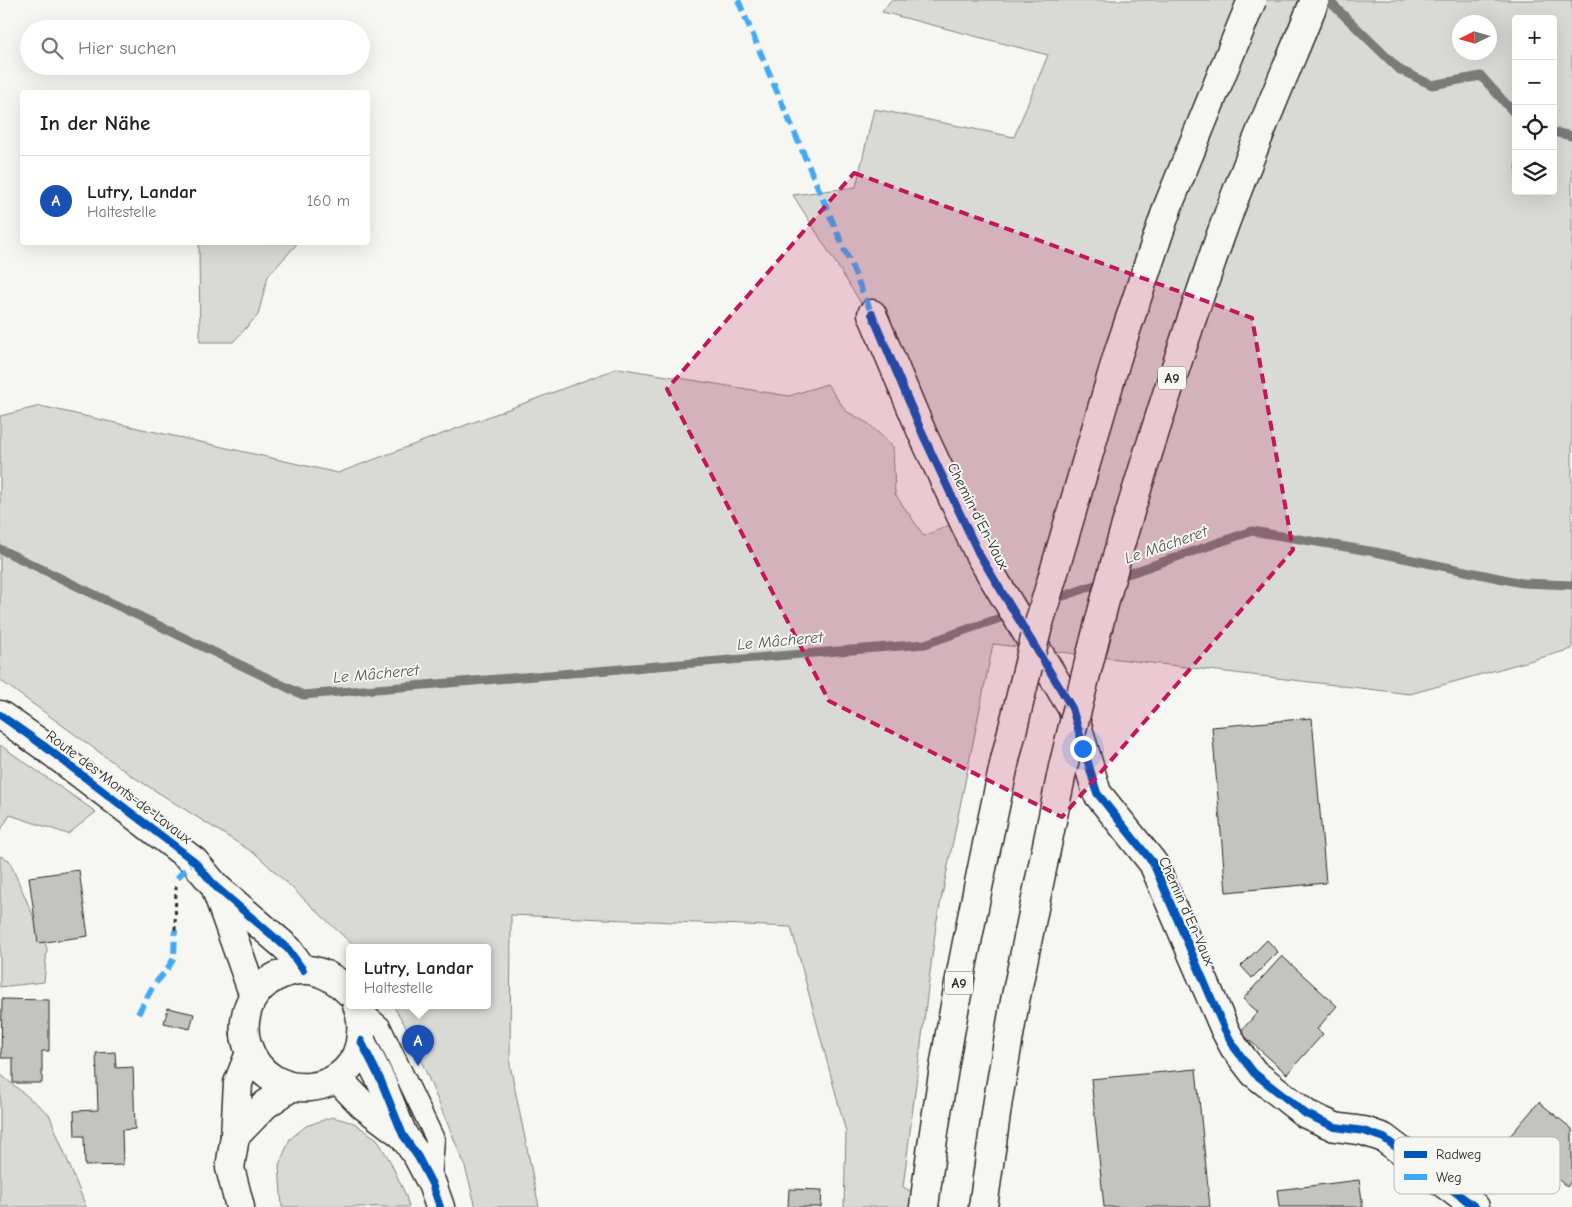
<!DOCTYPE html>
<html lang="de">
<head>
<meta charset="utf-8">
<style>
	:root { --surface:#fff; --page:#f2f2f2; --text:#202124; --muted:#757577; --line:#e0e0e0; --accent:#0b8043 }
	body { margin:0; font-family:"Comic Neue",sans-serif; background:var(--page); color:var(--text) }
	.controls { position:absolute; right:15px; top:15px; display:grid; overflow:hidden; border-radius:5px; box-shadow:0 5px 20px #0002 }
	.controls button { width:45px; height:45px; display:grid; place-items:center; padding:0; border:0; border-bottom:1px solid var(--line); background:var(--surface); color:var(--text); font:25px sans-serif }
	.compass { position:absolute; left:1452px; top:15px; width:45px; height:45px; border-radius:50%; background:var(--surface); box-shadow:0 5px 20px #0002; rotate:265deg }
	.you { position:absolute; left:1082px; top:748px; width:18px; height:18px; margin:-12px; border:4px solid #fff; border-radius:50%; background:#1a73e8; box-shadow:0 0 0 8px #1a73e833 }
	.badge { display:grid; place-items:center; width:32px; height:32px; border-radius:50%; background:var(--accent); color:#fff; font-size:16px; font-weight:700 }
	.pin { position:absolute; translate:-50% -41px; filter:drop-shadow(0 1px 2px #0008) }
	.pin::after { content:''; position:absolute; top:26px; width:18px; height:15px; background:inherit; clip-path:polygon(0 0,100% 0,50% 100%) }
	.popup { position:absolute; left:346px; top:944px; width:145px; height:65px; box-sizing:border-box; display:grid; place-content:center; border-radius:5px; background:var(--surface); filter:drop-shadow(0 1px 4px #0005); font-size:16px; white-space:nowrap; color:var(--muted) }
	.popup b { font-size:19px; color:var(--text) }
	.popup::after { content:''; position:absolute; left:50%; top:100%; margin-left:-10px; border:10px solid transparent; border-top-color:var(--surface) }
	.list { margin:0; padding:0; list-style:none }
	h2 { display:flex; justify-content:space-between; align-items:center; height:65px; margin:0; padding:0 20px; font-size:21px }
	h2 small { font-size:16px; font-weight:400; color:var(--muted) }
	.list li { display:grid; grid-template-columns:32px 1fr auto; gap:15px; align-items:center; box-sizing:border-box; height:90px; padding:0 20px; border-top:1px solid var(--line) }
	.list b { display:block; font-size:19px; white-space:nowrap }
	.list p { margin:0; font-size:16px; white-space:nowrap; color:var(--muted) }
	.list em { font-size:16px; font-style:normal; color:var(--muted) }
	.icon { flex:none; width:28px; height:28px; fill:none; stroke:currentColor; stroke-width:2; stroke-linecap:round; stroke-linejoin:round }
	.map { position:relative; flex:none; width:1572px; height:1207px; overflow:hidden }
	.search { position:absolute; background:var(--surface); box-shadow:0 5px 20px #0002; left:20px; top:20px; width:350px; height:55px; display:flex; align-items:center; gap:12px; box-sizing:border-box; padding:0 18px; border-radius:28px; color:var(--muted); font-size:19px }
	.panel { position:absolute; background:var(--surface); box-shadow:0 5px 20px #0002; left:20px; top:90px; width:350px; height:155px; border-radius:5px }
	.map>svg:first-child { display:block }
	.green { fill:#d9d9d5; stroke:#828280; fill-rule:evenodd }
	.lines { fill:none; stroke-linecap:round; stroke-linejoin:round }
	.stream { stroke:#7a7a78; stroke-width:9 }
	.building { fill:#c3c3c0; stroke:#2b2b2b }
	.service-casing { stroke:#2b2b2b; stroke-width:21 }
	.minor-casing { stroke:#2b2b2b; stroke-width:31 }
	.tertiary-casing { stroke:#2b2b2b; stroke-width:31 }
	.secondary-casing { stroke:#2b2b2b; stroke-width:31 }
	.motorway-casing { stroke:#2b2b2b; stroke-width:31 }
	.path { stroke:#2b2b2b; stroke-width:3; stroke-dasharray:4 4; stroke-linecap:butt }
	.service { stroke:#f6f6f2; stroke-width:18 }
	.minor { stroke:#f6f6f2; stroke-width:28 }
	.tertiary { stroke:#f6f6f2; stroke-width:28 }
	.secondary { stroke:#f6f6f2; stroke-width:28 }
	.motorway { stroke:#f6f6f2; stroke-width:28 }
	.motorway-bridge-casing { stroke:#2b2b2b; stroke-width:31; stroke-linecap:butt }
	.motorway-bridge { stroke:#f6f6f2; stroke-width:28 }
	.quiet { stroke:#3fa9f5; stroke-width:6; stroke-dasharray:12 6; stroke-linecap:butt }
	.cycleway-casing { stroke:#f6f6f2; stroke-width:11 }
	.cycleway { stroke:#0057b8; stroke-width:8 }
	.marked { fill:#c2185b; fill-opacity:0.2; stroke:#c2185b; stroke-width:4; stroke-dasharray:10 6; stroke-linejoin:round }
	.labels { text-anchor:middle; dominant-baseline:central; stroke-width:4; stroke-linejoin:round; paint-order:stroke }
	.shield { fill:#f6f6f2; stroke:#686867; stroke-width:1 }
	.shield-label { font-size:14px; font-weight:bold; fill:#2b2b2b }
	.street-label { font-size:15px; fill:#2b2b2b; stroke:#f6f6f2 }
	.water-label { font-size:16px; font-style:italic; fill:#525251; stroke:#f6f6f2 }
	.key { fill:#f6f6f2; stroke:#b9b9b6; stroke-width:1 }
	.key-label { font-size:14px; fill:#2b2b2b }
</style>
</head>
<body>
<div class="map">
<svg width="1572" height="1207" viewBox="0 0 1572 1207">
	<rect width="100%" height="100%" fill="#f6f6f2"/>
	<filter id="ink" filterUnits="userSpaceOnUse"><feTurbulence type="fractalNoise" baseFrequency=".02" numOctaves="2"/><feDisplacementMap in="SourceGraphic" scale="10" xChannelSelector="R" yChannelSelector="G"/><feConvolveMatrix kernelMatrix="1 2 1 2 8 2 1 2 1" color-interpolation-filters="sRGB"/></filter>
	<g filter="url(#ink)">
		<!-- green -->
		<g class="green">
			<path d="M891 0H1572V649L1410 694 993 644 936 925 903 1187 941 1207H844L846 1132 791 927 511 915 510 1065 539 1207H476L464 1163 410 1034 393 1005H487V947H355L257 855 132 776 0 680V416L40 406 338 473 618 368 789 396 827 384 846 411 869 424 893 447 895 494 924 536 978 513 909 416 859 300 793 195 856 187 874 109 1014 137 1048 55 882 12ZM1516 19H1553V191H1516ZM1460 22H1490V52H1460Z"/>
			<polygon points="199,243 296,243 296,245 268,276 258,315 233,342 200,342"/>
			<polygon points="0,745 96,812 68,834 10,815 0,831"/>
			<polygon points="0,856 9,860 47,948 44,982 0,987"/>
			<polygon points="0,1074 49,1114 86,1207 0,1207"/>
			<polygon points="332,1117 354,1123 377,1139 390,1161 406,1196 409,1207 282,1207 279,1165 290,1139 306,1126"/>
		</g>
		<g class="lines">
			<!-- stream -->
			<g class="stream">
				<polyline points="1328,0 1400,70 1432,85 1481,76 1516,115"/>
				<polyline points="1553,132 1572,136"/>
				<polyline points="0,549 303,695 925,644 1104,582"/>
				<polyline points="1116,578 1252,531 1375,552 1522,583 1572,585"/>
			</g>
		</g>
		<!-- building -->
		<g class="building">
			<polygon points="1312,718 1326,883 1226,892 1212,727"/>
			<polygon points="79,870 88,936 38,943 29,877"/>
			<polygon points="1267,940 1278,952 1252,978 1241,966"/>
			<polygon points="1282,956 1337,1006 1317,1029 1323,1034 1287,1074 1240,1032 1258,1012 1243,999"/>
			<polygon points="2,999 49,1000 49,1051 42,1051 42,1083 13,1083 13,1058 1,1058"/>
			<polygon points="168,1008 194,1014 190,1029 164,1023"/>
			<polygon points="115,1052 116,1068 133,1067 135,1129 122,1130 123,1165 85,1166 84,1136 75,1136 74,1111 98,1110 96,1053"/>
			<polygon points="1196,1069 1210,1207 1104,1207 1091,1079"/>
			<polygon points="1539,1102 1572,1129 1572,1180 1567,1187 1509,1137"/>
			<polygon points="1359,1180 1363,1207 1279,1207 1277,1190"/>
			<polygon points="789,1189 822,1190 821,1207 788,1207"/>
		</g>
		<g class="lines">
			<defs>
				<polyline id="service" points="358,1007 381,1026 435,1139 432,1180"/>
				<polyline id="minor" points="872,314 923,435 979,554 1072,708 1097,793 1153,863 1225,1030 1234,1047 1254,1073 1306,1114 1335,1127 1364,1131 1384,1138 1475,1207"/>
				<g id="tertiary">
					<polyline points="0,715 44,746 194,861 216,887 288,949 303,970"/>
					<polyline points="216,889 254,996"/>
					<path d="M349 992C341 984 332 977 321 973 298 964 268 975 254 996 245 1009 242 1029 247 1044 266 1108 358 1098 361 1034 362 1024 361 1014 357 1005"/>
					<polyline points="361,1041 381,1081 403,1135 418,1157 432,1184 440,1207"/>
					<polyline points="337,1078 363,1105 403,1135"/>
				</g>
				<g id="secondary">
					<polyline points="235,1136 265,1105 291,1087"/>
					<polyline points="240,1207 230,1168 235,1136 238,1083 250,1053"/>
				</g>
				<g id="motorway">
					<path d="M924 1207C942 1056 973 908 1005 760"/>
					<polyline points="983,1207 998,1100 1015,1001 1063,767"/>
				</g>
			</defs>
			<!-- service casing -->
			<use href="#service" class="service-casing"/>
			<!-- minor casing -->
			<use href="#minor" class="minor-casing"/>
			<!-- tertiary casing -->
			<use href="#tertiary" class="tertiary-casing"/>
			<!-- secondary casing -->
			<use href="#secondary" class="secondary-casing"/>
			<!-- motorway casing -->
			<use href="#motorway" class="motorway-casing"/>
			<!-- path -->
			<polyline class="path" points="175,930 176,886"/>
			<!-- service -->
			<use href="#service" class="service"/>
			<!-- minor -->
			<use href="#minor" class="minor"/>
			<!-- tertiary -->
			<use href="#tertiary" class="tertiary"/>
			<!-- secondary -->
			<use href="#secondary" class="secondary"/>
			<!-- motorway -->
			<use href="#motorway" class="motorway"/>
			<defs>
				<g id="motorway-bridge">
					<polyline points="1005,760 1037,630 1118,354 1168,206 1252,0"/>
					<path d="M1063 767C1082 689 1101 612 1123 535 1151 441 1181 349 1213 257 1243 170 1280 85 1315 0"/>
				</g>
			</defs>
			<!-- motorway-bridge casing -->
			<use href="#motorway-bridge" class="motorway-bridge-casing"/>
			<!-- motorway-bridge -->
			<use href="#motorway-bridge" class="motorway-bridge"/>
			<!-- quiet -->
			<g class="quiet">
				<polyline points="738,0 872,314"/>
				<polyline points="177,878 194,861"/>
				<polyline points="138,1014 153,986 166,971 174,958 175,930"/>
			</g>
			<defs>
				<g id="cycleway">
					<polyline points="872,314 923,435 979,554 1072,708 1097,793 1153,863 1225,1030 1234,1047 1254,1073 1306,1114 1335,1127 1364,1131 1384,1138 1475,1207"/>
					<polyline points="0,715 44,746 194,861 216,887 288,949 303,970"/>
					<polyline points="361,1041 381,1081 403,1135 418,1157 432,1184 440,1207"/>
				</g>
			</defs>
			<!-- cycleway casing -->
			<use href="#cycleway" class="cycleway-casing"/>
			<!-- cycleway -->
			<use href="#cycleway" class="cycleway"/>
		</g>
	</g>
	<!-- marked area -->
	<path class="marked" d="M854 173 1252 318 1293 550 1062 817 829 701 667 389Z"/>
	<g class="labels">
		<!-- shield labels -->
		<g class="shield">
			<rect x="1158" y="366.5" width="28" height="23" rx="4"/>
			<rect x="945" y="971.5" width="28" height="23" rx="4"/>
		</g>
		<g class="shield-label">
			<text x="1172" y="378">A9</text>
			<text x="959" y="983">A9</text>
		</g>
		<!-- street labels -->
		<g class="street-label">
			<text transform="translate(978 516) rotate(63)">Chemin d'En-Vaux</text>
			<text transform="translate(119 787) rotate(37)">Route des Monts-de-Lavaux</text>
			<text transform="translate(1187 911) rotate(66)">Chemin d'En-Vaux</text>
		</g>
		<!-- water labels -->
		<g class="water-label">
			<text transform="translate(1166 545) rotate(-19)">Le Mâcheret</text>
			<text transform="translate(780 641) rotate(-5)">Le Mâcheret</text>
			<text transform="translate(376 674) rotate(-5)">Le Mâcheret</text>
		</g>
	</g>
	<!-- legend -->
	<rect x="1394" y="1137" width="166" height="57" rx="8" class="key"/>
	<rect x="1404" y="1151" width="23" height="7" fill="#0057b8"/>
	<rect x="1404" y="1174" width="23" height="6" fill="#3fa9f5"/>
	<g class="key-label">
		<text x="1436" y="1159">Radweg</text>
		<text x="1436" y="1182">Weg</text>
	</g>
</svg>
<div class="controls">
<button>+</button>
<button>−</button>
<button><svg class="icon" aria-label="locate" viewBox="0 0 24 24"><circle cx="12" cy="12" r="6"/><path d="M12 2v4M12 18v4M2 12h4M18 12h4"/></svg></button>
<button><svg class="icon" aria-label="layers" viewBox="0 0 24 24"><path d="M12 4l9 5-9 5-9-5zM3 14l9 5 9-5"/></svg></button>
</div>
<svg class="compass" viewBox="-18 -18 36 36"><path d="M0-13l5 13h-10z" fill="#e53935"/><path d="M0 13l5-13h-10z" fill="#757577"/></svg>
<div class="you"></div>
<div class="pin badge" style="left:418px;top:1066px;background:#1a4fb4">A</div>
<div class="popup"><b>Lutry, Landar</b>Haltestelle</div>
<div class="search"><svg class="icon" aria-label="search" viewBox="0 0 24 24"><circle cx="10" cy="10" r="6"/><path d="M15 15l6 6"/></svg>Hier suchen</div>
<section class="panel">
<h2>In der Nähe<small></small></h2>
<ul class="list">
<li><span class="badge" style="background:#1a4fb4">A</span><div><b>Lutry, Landar</b><p>Haltestelle</p></div><em>160 m</em></li>
</ul>
</section>
</div>
</body>
</html>
